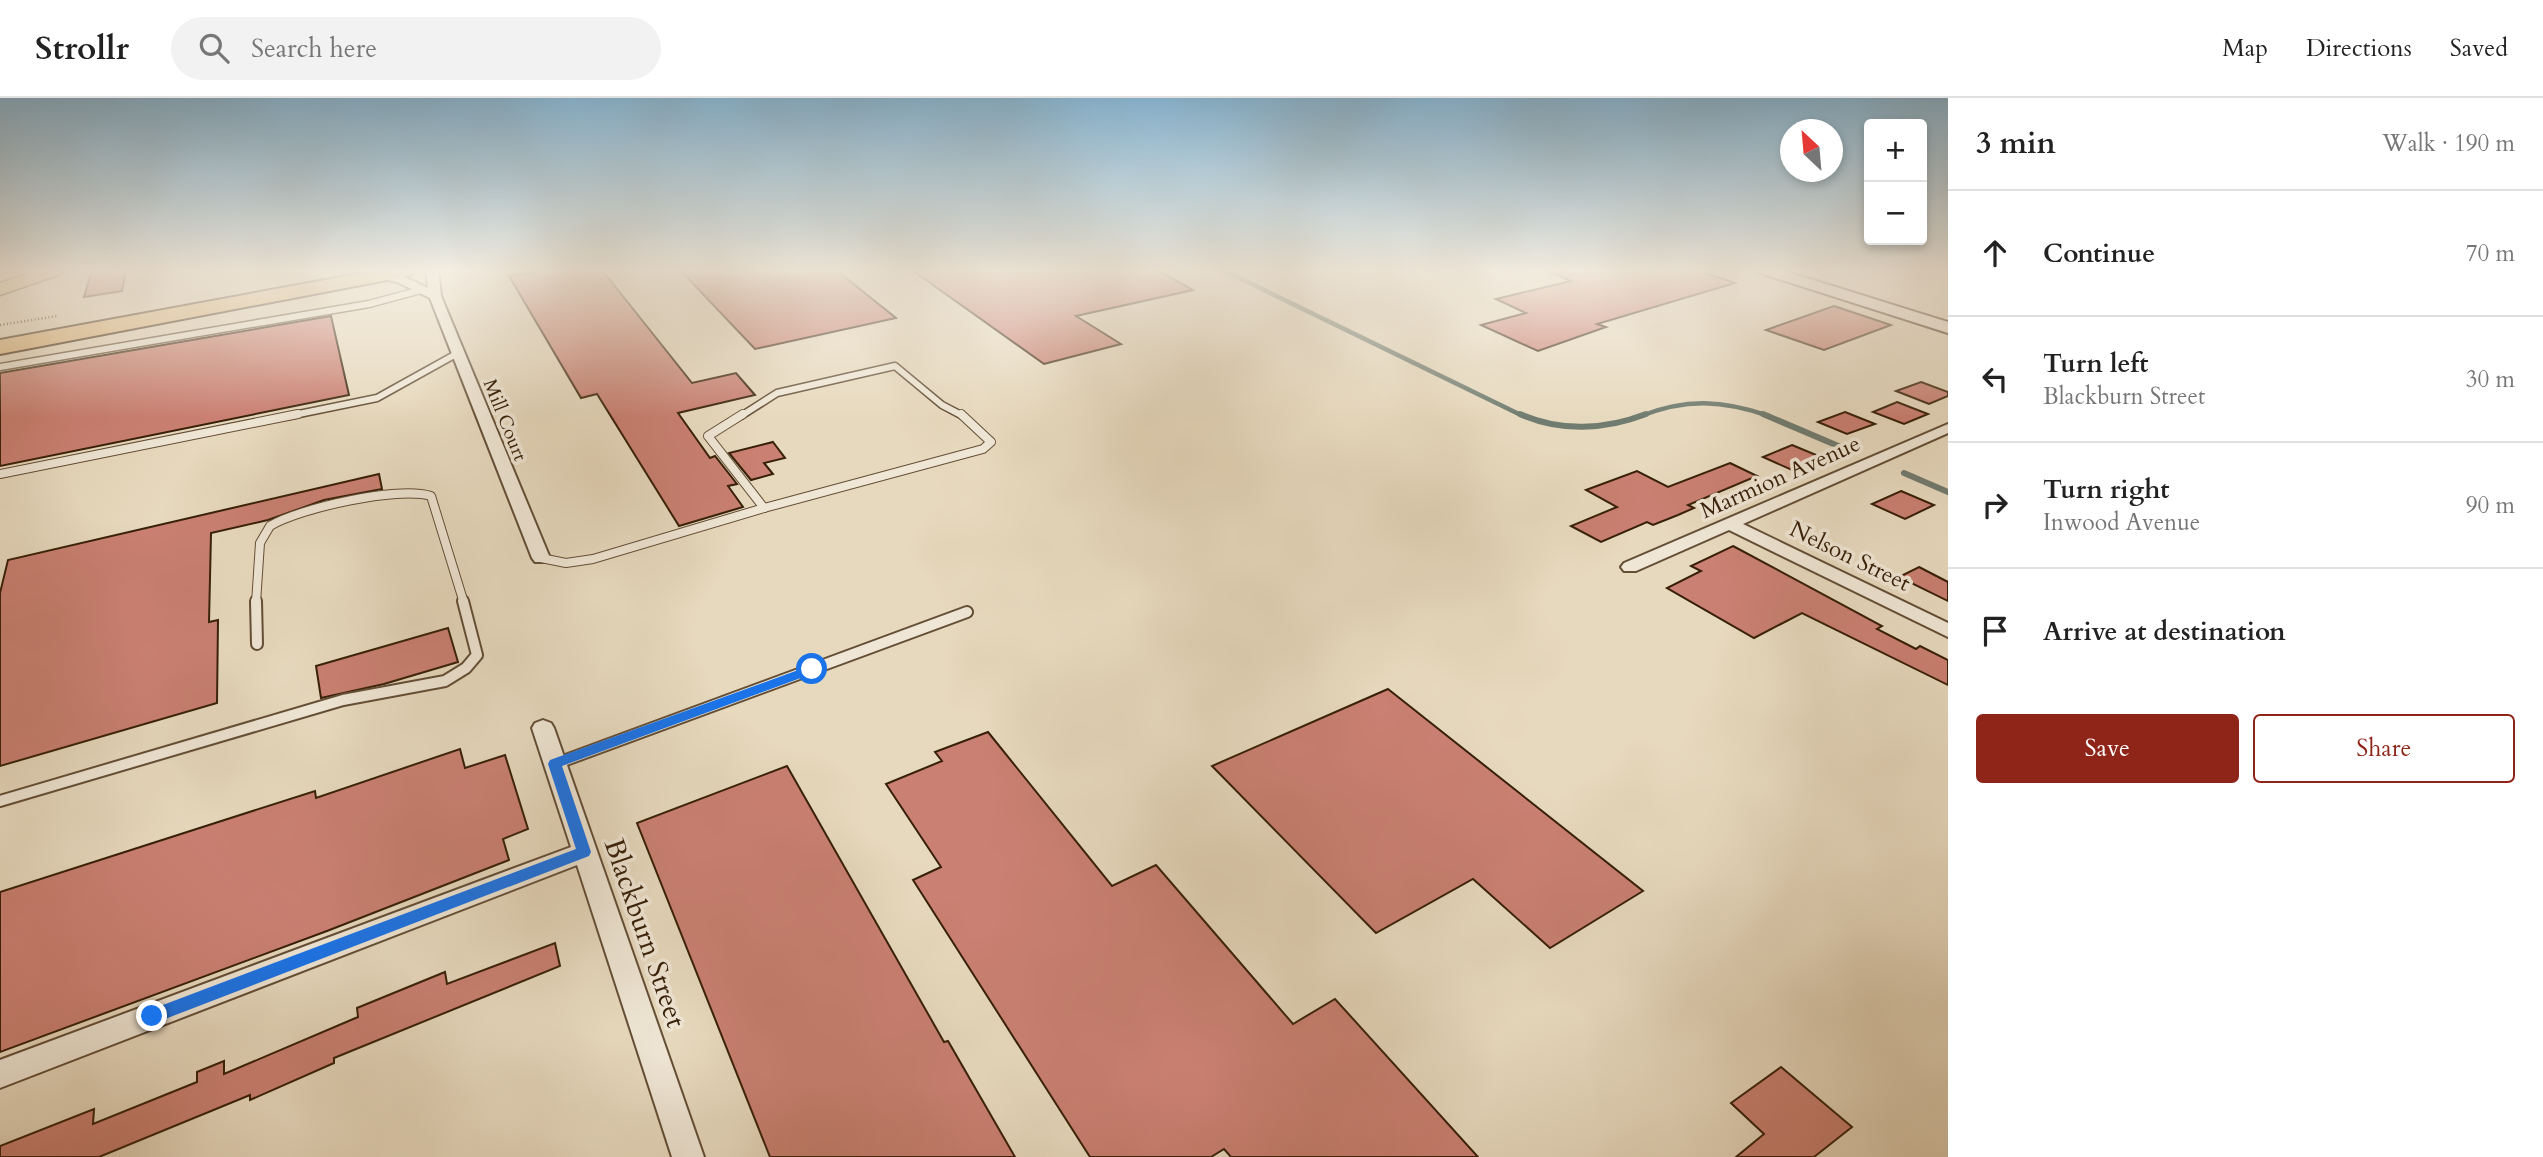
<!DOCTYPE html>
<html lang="en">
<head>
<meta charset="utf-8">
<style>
	:root { --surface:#fff; --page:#f2f2f2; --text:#222; --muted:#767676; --line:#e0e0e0; --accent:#8f2418 }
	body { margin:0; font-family:Cardo,serif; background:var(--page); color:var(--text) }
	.controls { position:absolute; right:21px; top:21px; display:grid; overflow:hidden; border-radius:7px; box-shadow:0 4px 10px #0003 }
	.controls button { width:63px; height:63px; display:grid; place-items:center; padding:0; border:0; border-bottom:2px solid var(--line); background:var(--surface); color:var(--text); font:35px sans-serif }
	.compass { position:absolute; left:1780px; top:21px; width:63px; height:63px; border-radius:50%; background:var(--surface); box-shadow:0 4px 10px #0003; rotate:334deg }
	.stop { position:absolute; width:21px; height:21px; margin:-16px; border:5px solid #1a73e8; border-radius:50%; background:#fff }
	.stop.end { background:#1a73e8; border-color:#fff; box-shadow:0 2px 7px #0008 }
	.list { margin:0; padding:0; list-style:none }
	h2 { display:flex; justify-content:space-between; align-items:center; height:91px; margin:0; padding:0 28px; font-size:30px }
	h2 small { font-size:23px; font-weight:400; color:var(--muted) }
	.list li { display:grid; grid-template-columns:46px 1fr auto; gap:21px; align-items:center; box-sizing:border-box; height:126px; padding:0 28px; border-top:2px solid var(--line) }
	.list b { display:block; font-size:26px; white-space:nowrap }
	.list p { margin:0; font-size:23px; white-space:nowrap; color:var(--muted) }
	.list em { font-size:23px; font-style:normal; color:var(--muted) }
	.actions { display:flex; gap:14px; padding:21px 28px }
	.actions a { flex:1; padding:16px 0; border:2px solid var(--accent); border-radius:7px; text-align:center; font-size:24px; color:var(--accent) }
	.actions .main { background:var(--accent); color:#fff }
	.icon { flex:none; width:38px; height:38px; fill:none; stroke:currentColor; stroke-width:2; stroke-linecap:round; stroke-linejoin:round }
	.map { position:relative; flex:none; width:1948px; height:1059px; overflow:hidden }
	header { display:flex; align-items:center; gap:42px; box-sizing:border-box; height:98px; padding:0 35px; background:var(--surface); border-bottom:2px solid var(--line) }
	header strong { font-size:33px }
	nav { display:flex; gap:38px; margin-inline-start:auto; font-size:24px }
	.search { width:490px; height:63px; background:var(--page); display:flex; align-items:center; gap:18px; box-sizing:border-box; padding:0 24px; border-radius:38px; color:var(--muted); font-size:26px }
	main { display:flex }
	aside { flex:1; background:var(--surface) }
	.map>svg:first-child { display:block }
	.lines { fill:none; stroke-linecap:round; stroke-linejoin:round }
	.stream-far1 { stroke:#717c70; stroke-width:4.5 }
	.stream { stroke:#717c70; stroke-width:6 }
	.building { fill:#ca8072; stroke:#371f08; stroke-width:2 }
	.service-far2-casing { stroke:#634e36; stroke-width:9 }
	.service-far1-casing { stroke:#634e36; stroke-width:10 }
	.service-casing { stroke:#634e36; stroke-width:14 }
	.minor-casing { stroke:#634e36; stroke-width:4 }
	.secondary-casing { stroke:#371f08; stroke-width:4 }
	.primary-casing { stroke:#371f08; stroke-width:3 }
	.trunk-casing { stroke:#371f08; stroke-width:4 }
	.path { stroke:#371f08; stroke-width:2.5; stroke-dasharray:1 2.5; stroke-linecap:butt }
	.service-far2 { stroke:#efe6d5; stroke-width:6 }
	.service-far1 { stroke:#efe6d5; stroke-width:8 }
	.service { stroke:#efe6d5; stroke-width:10 }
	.minor { fill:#efe6d5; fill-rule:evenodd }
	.secondary { fill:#efe6d5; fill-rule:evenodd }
	.primary { fill:#e4bc7f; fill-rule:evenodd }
	.trunk { fill:#e4bc7f; fill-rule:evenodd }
	.route { fill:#1a73e8 }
	.labels { text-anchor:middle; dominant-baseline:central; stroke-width:7; stroke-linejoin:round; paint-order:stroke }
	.far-street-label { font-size:19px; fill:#371f08; stroke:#efe6d5 }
	.street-label { font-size:23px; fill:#371f08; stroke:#efe6d5 }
	.near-street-label { font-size:28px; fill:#371f08; stroke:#efe6d5 }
</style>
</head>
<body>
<header>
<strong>Strollr</strong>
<div class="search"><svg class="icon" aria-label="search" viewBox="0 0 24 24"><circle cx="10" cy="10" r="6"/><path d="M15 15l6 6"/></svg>Search here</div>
<nav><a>Map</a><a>Directions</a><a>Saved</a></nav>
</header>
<main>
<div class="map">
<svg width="1948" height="1059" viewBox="0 0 1948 1059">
	<rect width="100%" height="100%" fill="#e7d9be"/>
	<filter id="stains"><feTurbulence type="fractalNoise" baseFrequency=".00286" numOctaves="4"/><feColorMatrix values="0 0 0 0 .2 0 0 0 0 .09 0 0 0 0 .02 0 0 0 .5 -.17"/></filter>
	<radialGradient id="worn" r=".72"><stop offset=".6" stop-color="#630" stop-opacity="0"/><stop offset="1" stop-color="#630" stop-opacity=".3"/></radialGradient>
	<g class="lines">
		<!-- stream-far1 -->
		<g class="stream-far1">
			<polyline points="1223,172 1523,318"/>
			<path d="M1641 318C1686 300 1723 302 1769 318"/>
		</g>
		<!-- stream -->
		<g class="stream">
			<path d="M1520 316C1560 334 1605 332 1646 316"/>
			<polyline points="1763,316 1850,353"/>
			<polyline points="1904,375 1948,394"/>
		</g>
	</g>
	<!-- building -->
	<g class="building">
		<polygon points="92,172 126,172 122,193 84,199"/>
		<polygon points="548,172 602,172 692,285 736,275 755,297 678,315 710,360 715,358 737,386 728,388 743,409 679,428 597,296 581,300 509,178"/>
		<polygon points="680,172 836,172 896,220 755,251"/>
		<polygon points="912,172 1157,172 1193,192 1076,218 1121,246 1044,266"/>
		<polygon points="1546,172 1697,172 1735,185 1597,226 1606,229 1538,253 1481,227 1526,215 1496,201 1571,183"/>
		<polygon points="1834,208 1891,227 1824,252 1766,232"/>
		<polygon points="331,218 349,297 0,368 0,275"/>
		<polygon points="1921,284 1948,294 1948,298 1929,306 1896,293"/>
		<polygon points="1897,304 1928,316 1904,326 1873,314"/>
		<polygon points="1845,314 1875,326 1847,336 1818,324"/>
		<polygon points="773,344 785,360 764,365 773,376 751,382 729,355"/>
		<polygon points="1792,347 1821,359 1792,372 1763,359"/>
		<polygon points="1730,365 1757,378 1688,407 1694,410 1678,417 1653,427 1647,424 1601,444 1571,428 1617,409 1586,392 1637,373 1668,389"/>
		<polygon points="379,376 382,391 324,402 268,422 211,435 209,524 218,522 217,605 0,668 0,495 8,462"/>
		<polygon points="1901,393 1934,407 1905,421 1872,406"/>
		<polygon points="1733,448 1882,528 1877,531 1916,551 1920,548 1948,562 1948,587 1802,515 1754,540 1667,490 1701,473 1691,468"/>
		<polygon points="1919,469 1948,484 1948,503 1899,479"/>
		<polygon points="448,530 458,564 384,586 321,600 316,568"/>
		<polygon points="1388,591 1643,793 1550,850 1473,781 1376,835 1212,668"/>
		<polygon points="988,634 1112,788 1156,767 1293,926 1335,901 1478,1059 1231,1059 1224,1051 1211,1059 1090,1059 913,782 941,769 886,686 942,663 935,654"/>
		<polygon points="460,651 465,670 505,657 528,731 503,741 509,762 327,833 0,954 0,794 315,693 316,700"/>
		<polygon points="787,668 944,944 948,943 1015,1059 770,1059 637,725"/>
		<polygon points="555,845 560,868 334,960 334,965 250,1002 250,997 99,1059 0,1059 0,1048 94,1011 93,1026 197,984 197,974 224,963 224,976 358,919 357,910 445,874 447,886"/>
		<polygon points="1781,969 1852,1029 1814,1059 1736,1059 1764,1036 1731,1005"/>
	</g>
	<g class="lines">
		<defs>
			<g id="service-far2">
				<polyline points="0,269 369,206 421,192"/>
				<polyline points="289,318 377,300 458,255"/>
				<polyline points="741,318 777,295 895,268 942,307 963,318"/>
			</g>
			<g id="service-far1">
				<polyline points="743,316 708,338 764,410"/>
				<polyline points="0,376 298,316"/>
				<polyline points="764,410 983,351 991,344 961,316"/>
				<polyline points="541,460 566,465 593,461 764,410"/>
				<path d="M256 505 260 445 270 428C300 410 398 388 431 398L464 505"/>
			</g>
			<g id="service">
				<polyline points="256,503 257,546"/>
				<polyline points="555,666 967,514"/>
				<polyline points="0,703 343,602 445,583 466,570 477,557 463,503"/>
			</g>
			<g id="minor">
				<path d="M426 172H438L441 198 550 460 547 464H535L532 460 430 200 397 184 368 178C384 167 413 183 428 190Z"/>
				<polygon points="1948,326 1948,335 1743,426 1948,525 1948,539 1729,432 1636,473 1624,473 1621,469 1624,465"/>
				<polygon points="543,622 551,625 554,630 704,1059 672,1059 577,767 0,990 0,962 571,749 532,630 535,625"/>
			</g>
			<polygon id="secondary" points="1758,172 1781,172 1948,224 1948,235 1760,175"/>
			<polygon id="primary" points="38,172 64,172 61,176 0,197 0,185"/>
			<polygon id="trunk" points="379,172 418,172 408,178 0,256 0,242"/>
		</defs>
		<!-- service-far2 casing -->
		<use href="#service-far2" class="service-far2-casing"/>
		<!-- service-far1 casing -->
		<use href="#service-far1" class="service-far1-casing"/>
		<!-- service casing -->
		<use href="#service" class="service-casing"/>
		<!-- minor casing -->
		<use href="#minor" class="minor-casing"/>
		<!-- secondary casing -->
		<use href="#secondary" class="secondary-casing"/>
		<!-- primary casing -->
		<use href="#primary" class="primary-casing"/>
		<!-- trunk casing -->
		<use href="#trunk" class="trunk-casing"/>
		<!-- path -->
		<polyline class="path" points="0,227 57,218"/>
		<!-- service-far2 -->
		<use href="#service-far2" class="service-far2"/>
		<!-- service-far1 -->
		<use href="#service-far1" class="service-far1"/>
		<!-- service -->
		<use href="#service" class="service"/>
		<!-- minor -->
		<use href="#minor" class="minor"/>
		<!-- secondary -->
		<use href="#secondary" class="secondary"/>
		<!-- primary -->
		<use href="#primary" class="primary"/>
		<!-- trunk -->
		<use href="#trunk" class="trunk"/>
	</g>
	<!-- sky -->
	<linearGradient id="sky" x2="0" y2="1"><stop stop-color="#87b6d4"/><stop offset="0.54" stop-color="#f4eee2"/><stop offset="1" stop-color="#f4eee2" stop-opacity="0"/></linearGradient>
	<rect width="1948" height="320" fill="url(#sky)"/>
	<!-- route -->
	<polygon class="route" points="812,567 818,571 817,574 562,668 591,754 589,758 152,926 147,924 147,913 576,751 548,666 550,662"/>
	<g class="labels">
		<!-- far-street labels -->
		<g class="far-street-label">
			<text transform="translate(505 322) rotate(68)">Mill Court</text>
		</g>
		<!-- street labels -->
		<g class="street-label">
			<text transform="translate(1780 379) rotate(-24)">Marmion Avenue</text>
			<text transform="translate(1850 458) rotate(26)">Nelson Street</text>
		</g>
		<!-- near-street labels -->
		<g class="near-street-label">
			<text transform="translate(645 835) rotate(71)">Blackburn Street</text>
		</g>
	</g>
	<rect width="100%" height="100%" filter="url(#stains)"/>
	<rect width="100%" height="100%" fill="url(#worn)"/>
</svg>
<div class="controls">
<button>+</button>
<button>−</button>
</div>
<svg class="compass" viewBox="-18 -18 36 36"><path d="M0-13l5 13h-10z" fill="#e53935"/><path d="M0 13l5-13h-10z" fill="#767676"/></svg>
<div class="stop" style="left:812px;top:571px"></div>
<div class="stop end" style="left:152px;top:918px"></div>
</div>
<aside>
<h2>3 min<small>Walk · 190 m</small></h2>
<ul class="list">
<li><svg class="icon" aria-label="ahead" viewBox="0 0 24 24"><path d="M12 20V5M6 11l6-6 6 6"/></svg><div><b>Continue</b></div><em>70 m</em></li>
<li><svg class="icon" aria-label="left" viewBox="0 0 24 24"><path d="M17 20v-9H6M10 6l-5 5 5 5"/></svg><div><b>Turn left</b><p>Blackburn Street</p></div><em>30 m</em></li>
<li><svg class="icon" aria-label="right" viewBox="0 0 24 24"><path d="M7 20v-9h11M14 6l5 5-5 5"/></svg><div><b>Turn right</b><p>Inwood Avenue</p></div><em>90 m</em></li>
<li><svg class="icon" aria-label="arrive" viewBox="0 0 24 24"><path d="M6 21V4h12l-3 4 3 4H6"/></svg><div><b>Arrive at destination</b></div></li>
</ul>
<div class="actions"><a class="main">Save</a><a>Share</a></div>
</aside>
</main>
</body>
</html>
